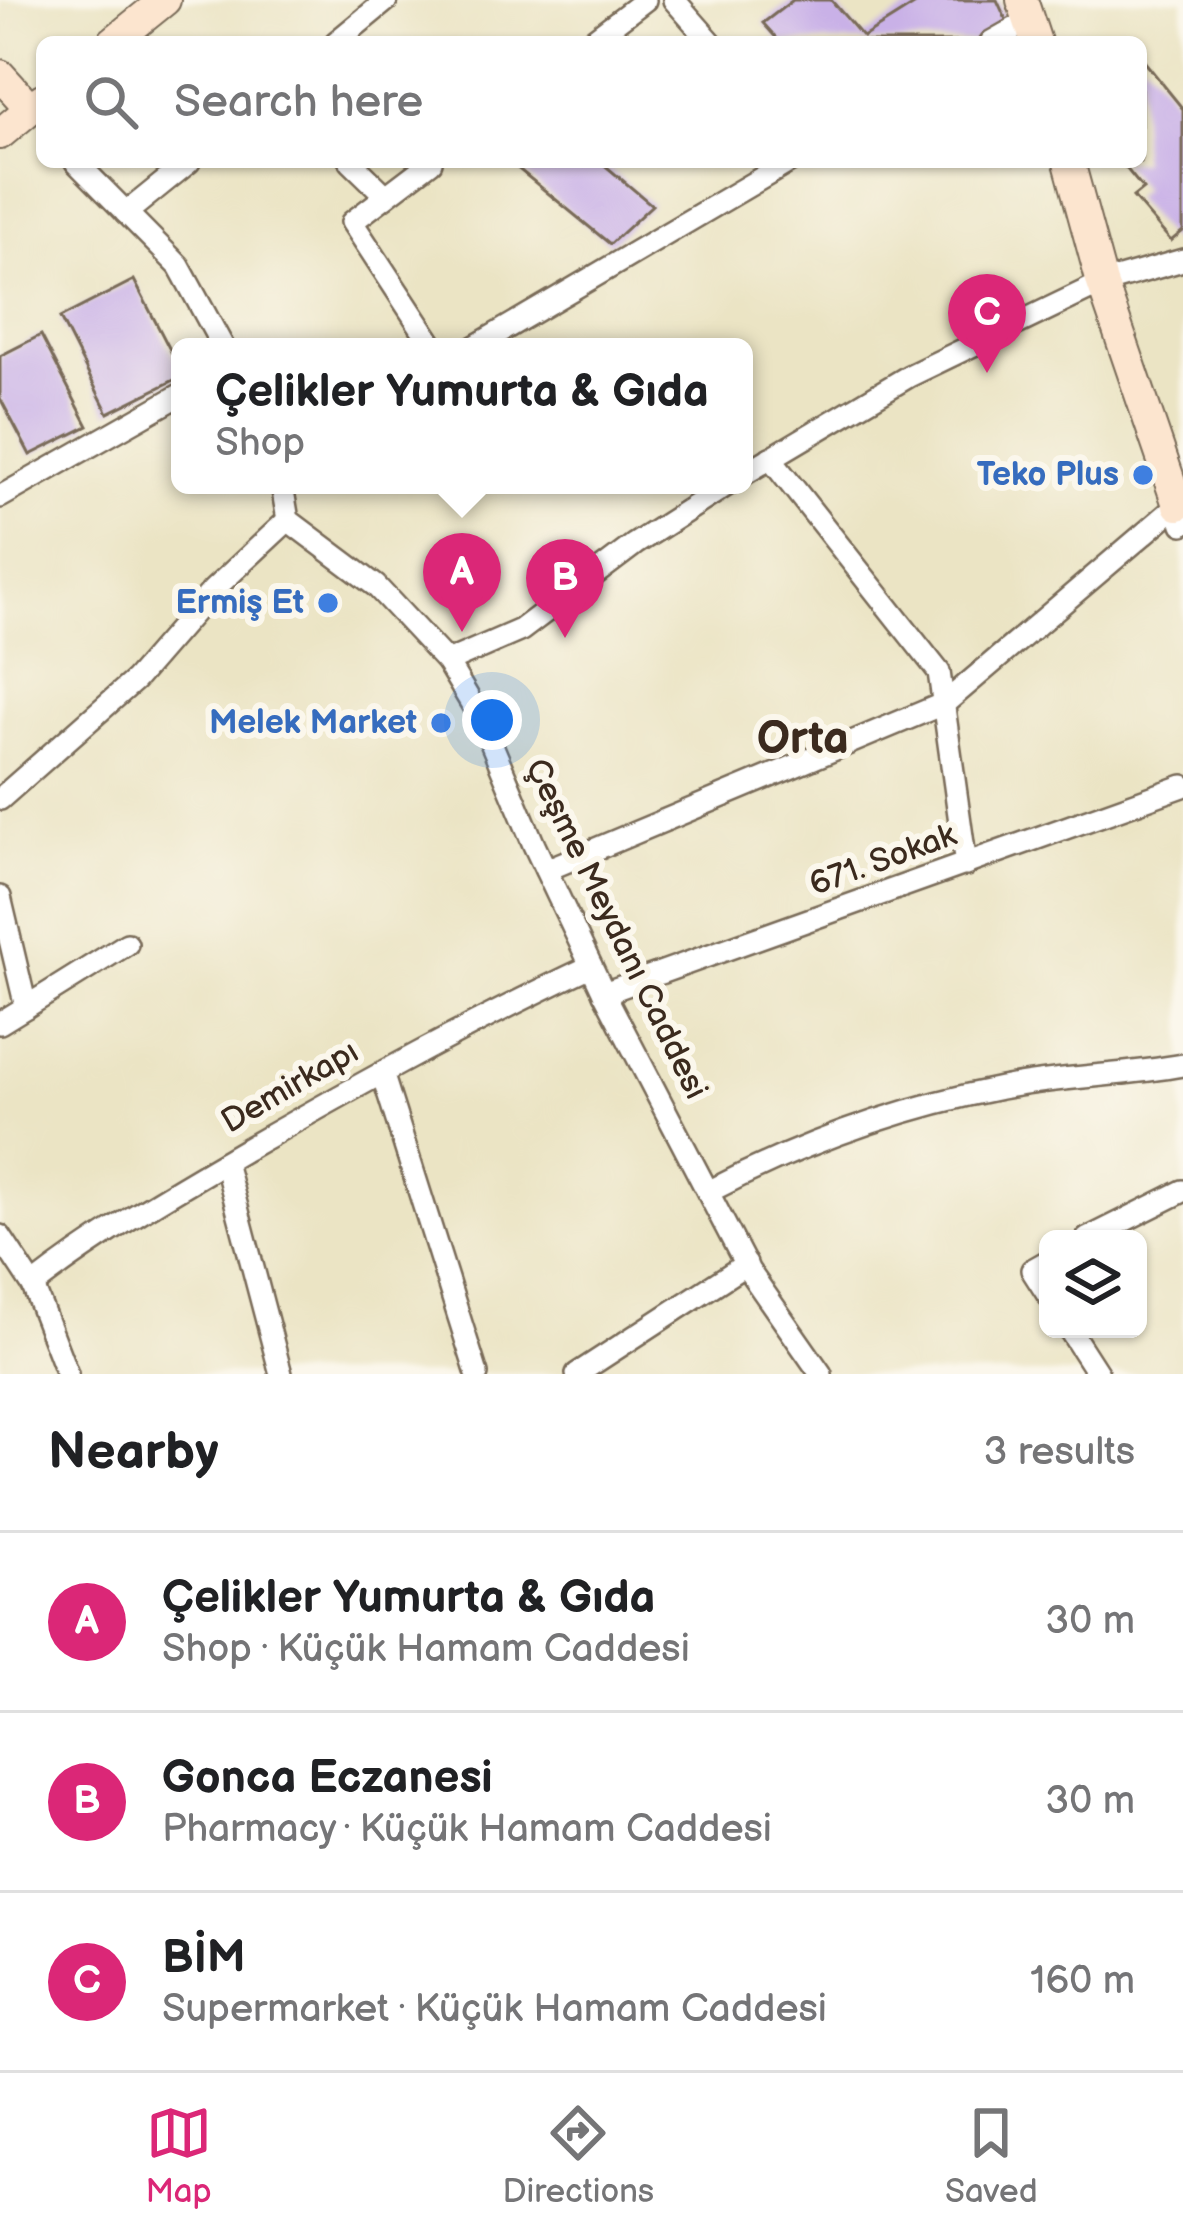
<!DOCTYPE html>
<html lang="en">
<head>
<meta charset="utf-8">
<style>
	:root { --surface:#fff; --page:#f6f6f6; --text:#202124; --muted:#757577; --line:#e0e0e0; --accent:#db2777 }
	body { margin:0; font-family:"Balsamiq Sans",sans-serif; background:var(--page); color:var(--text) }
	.controls { position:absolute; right:36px; bottom:36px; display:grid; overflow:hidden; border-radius:18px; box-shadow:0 3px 9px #0004 }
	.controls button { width:108px; height:108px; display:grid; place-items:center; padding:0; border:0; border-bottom:3px solid var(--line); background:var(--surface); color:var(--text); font:60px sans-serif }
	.you { position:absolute; left:492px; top:720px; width:42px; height:42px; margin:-30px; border:9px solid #fff; border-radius:50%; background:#1a73e8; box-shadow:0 0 0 18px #1a73e833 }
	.badge { display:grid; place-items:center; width:78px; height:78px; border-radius:50%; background:var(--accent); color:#fff; font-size:39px; font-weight:700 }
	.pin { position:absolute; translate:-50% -99px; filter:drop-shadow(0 3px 6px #0008) }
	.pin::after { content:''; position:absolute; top:63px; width:42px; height:36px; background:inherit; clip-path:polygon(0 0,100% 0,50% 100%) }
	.popup { position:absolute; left:171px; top:338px; width:582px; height:156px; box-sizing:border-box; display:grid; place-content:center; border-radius:18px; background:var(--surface); filter:drop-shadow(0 3px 9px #0005); font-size:39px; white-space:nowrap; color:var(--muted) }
	.popup b { font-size:45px; color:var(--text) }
	.popup::after { content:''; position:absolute; left:50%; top:100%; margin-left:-24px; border:24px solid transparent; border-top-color:var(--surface) }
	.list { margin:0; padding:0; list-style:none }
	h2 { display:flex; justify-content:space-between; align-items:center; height:156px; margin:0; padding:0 48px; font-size:51px }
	h2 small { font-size:39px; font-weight:400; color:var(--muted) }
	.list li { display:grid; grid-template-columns:78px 1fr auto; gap:36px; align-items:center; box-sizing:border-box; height:180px; padding:0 48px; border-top:3px solid var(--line) }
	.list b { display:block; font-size:45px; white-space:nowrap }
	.list p { margin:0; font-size:39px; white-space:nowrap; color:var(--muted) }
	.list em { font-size:39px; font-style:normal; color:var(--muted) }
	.icon { flex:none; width:66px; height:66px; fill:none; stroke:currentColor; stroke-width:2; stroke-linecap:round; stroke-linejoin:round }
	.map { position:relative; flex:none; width:1183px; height:1374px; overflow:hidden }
	.search { position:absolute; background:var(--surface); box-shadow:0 3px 9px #0004; left:36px; right:36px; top:36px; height:132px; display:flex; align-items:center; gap:30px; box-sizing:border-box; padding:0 42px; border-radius:18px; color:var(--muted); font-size:45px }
	.sheet { height:696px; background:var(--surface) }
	nav { display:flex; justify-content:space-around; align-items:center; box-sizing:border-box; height:168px; border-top:3px solid var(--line); background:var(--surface); font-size:33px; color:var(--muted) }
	nav a { display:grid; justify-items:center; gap:6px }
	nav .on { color:var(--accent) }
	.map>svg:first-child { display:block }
	.building { fill:#c9b1e7 }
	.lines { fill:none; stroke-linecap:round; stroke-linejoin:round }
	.street-casing { stroke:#796b58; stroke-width:26 }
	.secondary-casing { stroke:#796b58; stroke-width:34 }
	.street { stroke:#fff; stroke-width:21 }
	.secondary { stroke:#fce5cf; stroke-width:30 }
	.shop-dot { fill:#3f7fe0; stroke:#fbf7ec; stroke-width:4.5 }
	.labels { text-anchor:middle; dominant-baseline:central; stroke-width:12; stroke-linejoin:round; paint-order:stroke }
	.shop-label { font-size:33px; font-weight:bold; fill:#366cbe; stroke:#fbf7ec; text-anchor:end }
	.street-label { font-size:33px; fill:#3b2a1e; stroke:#fbf7ec }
	.district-label { font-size:45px; font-weight:bold; fill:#3b2a1e; stroke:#fbf7ec }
</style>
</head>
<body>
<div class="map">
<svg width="1183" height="1374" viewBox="0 0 1183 1374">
	<rect width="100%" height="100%" fill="#fbf7ec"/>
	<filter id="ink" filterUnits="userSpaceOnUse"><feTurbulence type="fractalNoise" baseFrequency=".00833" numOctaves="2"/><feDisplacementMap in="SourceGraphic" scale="24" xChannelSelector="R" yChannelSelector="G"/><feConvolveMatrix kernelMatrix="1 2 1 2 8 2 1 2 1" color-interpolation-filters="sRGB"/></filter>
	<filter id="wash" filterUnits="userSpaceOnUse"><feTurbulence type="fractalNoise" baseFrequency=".004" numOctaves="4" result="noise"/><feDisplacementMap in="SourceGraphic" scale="48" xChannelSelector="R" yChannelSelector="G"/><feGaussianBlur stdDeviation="2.7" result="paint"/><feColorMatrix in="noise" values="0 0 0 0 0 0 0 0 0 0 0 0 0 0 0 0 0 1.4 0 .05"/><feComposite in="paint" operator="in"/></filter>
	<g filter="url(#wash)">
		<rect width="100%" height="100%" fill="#ebe4c4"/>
		<g id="blocks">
			<!-- building -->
			<g class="building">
				<polygon points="793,0 831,0 863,37 922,0 997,0 1008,24 977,42 780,42 763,23"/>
				<polygon points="1144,61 1183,109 1183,231 1171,241 1133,197 1143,189 1121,162 1141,162 1141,64"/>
				<polygon points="510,162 601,162 652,205 610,244"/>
				<polygon points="134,280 180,369 180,377 108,413 60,318"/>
				<polygon points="41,335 88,426 30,455 0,398 0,356"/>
			</g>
		</g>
	</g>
	<g filter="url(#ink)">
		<use href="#blocks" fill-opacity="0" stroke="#796b58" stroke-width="3"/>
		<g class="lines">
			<defs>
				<g id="street">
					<polyline points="674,0 711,42"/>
					<polyline points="336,42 387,0"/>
					<polyline points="590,42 645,0"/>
					<polyline points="991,42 1030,20"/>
					<polyline points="76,162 179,266 223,347"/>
					<polyline points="351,162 386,196"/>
					<polyline points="431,162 352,222 434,347"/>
					<polyline points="126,213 189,162"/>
					<polyline points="474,347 789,162"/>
					<polyline points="770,458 939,672 966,865"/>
					<polyline points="744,474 909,376 1102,283 1183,260"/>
					<polyline points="282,485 288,520 376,586 447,662 482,721 534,845 604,993 749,1271 821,1374"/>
					<polyline points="0,497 180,395"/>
					<polyline points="447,662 521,630 635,544 727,485"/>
					<polyline points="0,799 135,680 213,590 288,520"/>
					<polyline points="546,870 945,703 1178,505 1183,524"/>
					<polyline points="0,897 26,1007 0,1023"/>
					<polyline points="604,993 1183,786"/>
					<polyline points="26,1007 127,944"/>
					<polyline points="382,1073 477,1374"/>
					<polyline points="225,1162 281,1374"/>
					<path d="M708 1192C800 1144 899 1108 1001 1088 1061 1076 1123 1076 1183 1065"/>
					<polyline points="0,1236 33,1286 67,1374"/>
					<polyline points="1087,1239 1183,1191"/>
					<polyline points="1048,1261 1032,1270 1048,1295"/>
					<path d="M33 1286C101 1233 175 1191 250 1147 362 1083 474 1021 591 966"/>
					<polyline points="1069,1329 1098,1374"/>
					<polyline points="577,1374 746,1264"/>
				</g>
				<g id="secondary">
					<polyline points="1022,0 1036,42"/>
					<polyline points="113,42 165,0"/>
					<polyline points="0,75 30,108"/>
					<polyline points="0,134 42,99"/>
					<polyline points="1069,162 1102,283 1178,505 1183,501"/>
				</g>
			</defs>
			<!-- street casing -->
			<use href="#street" class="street-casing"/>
			<!-- secondary casing -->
			<use href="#secondary" class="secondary-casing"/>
			<!-- street -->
			<use href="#street" class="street"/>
			<!-- secondary -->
			<use href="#secondary" class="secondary"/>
		</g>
	</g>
	<!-- markers -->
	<g class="shop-dot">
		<circle cx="1143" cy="475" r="12"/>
		<circle cx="328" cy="603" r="12"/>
		<circle cx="441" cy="723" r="12"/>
	</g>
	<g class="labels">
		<!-- shop labels -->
		<g class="shop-label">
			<text x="1119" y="475">Teko Plus</text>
			<text x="304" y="603">Ermiş Et</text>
			<text x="417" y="723">Melek Market</text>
		</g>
		<!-- street labels -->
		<g class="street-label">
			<text transform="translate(883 860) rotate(-20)">671. Sokak</text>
			<text transform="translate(616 929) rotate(64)">Çeşme Meydanı Caddesi</text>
			<text transform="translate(290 1087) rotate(-30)">Demirkapı</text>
		</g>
		<!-- district labels -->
		<g class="district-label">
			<text x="803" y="739">Orta</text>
		</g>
	</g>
</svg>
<div class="controls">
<button><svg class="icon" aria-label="layers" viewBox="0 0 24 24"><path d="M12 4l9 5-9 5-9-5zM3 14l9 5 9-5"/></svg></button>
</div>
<div class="you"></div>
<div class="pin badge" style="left:462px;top:632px">A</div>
<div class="popup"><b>Çelikler Yumurta &amp; Gıda</b>Shop</div>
<div class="pin badge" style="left:565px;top:638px">B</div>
<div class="pin badge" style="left:987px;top:373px">C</div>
<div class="search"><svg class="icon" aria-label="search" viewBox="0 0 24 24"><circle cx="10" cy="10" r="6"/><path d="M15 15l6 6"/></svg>Search here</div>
</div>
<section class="sheet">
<h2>Nearby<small>3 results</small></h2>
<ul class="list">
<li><span class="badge">A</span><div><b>Çelikler Yumurta &amp; Gıda</b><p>Shop · Küçük Hamam Caddesi</p></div><em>30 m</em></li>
<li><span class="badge">B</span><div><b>Gonca Eczanesi</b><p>Pharmacy · Küçük Hamam Caddesi</p></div><em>30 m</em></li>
<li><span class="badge">C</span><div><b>BİM</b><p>Supermarket · Küçük Hamam Caddesi</p></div><em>160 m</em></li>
</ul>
</section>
<nav>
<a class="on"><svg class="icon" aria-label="map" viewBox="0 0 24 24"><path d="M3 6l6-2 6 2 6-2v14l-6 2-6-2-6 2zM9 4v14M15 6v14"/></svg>Map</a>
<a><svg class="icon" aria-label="directions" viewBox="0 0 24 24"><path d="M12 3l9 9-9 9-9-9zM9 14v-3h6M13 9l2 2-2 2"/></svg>Directions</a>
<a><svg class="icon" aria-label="saved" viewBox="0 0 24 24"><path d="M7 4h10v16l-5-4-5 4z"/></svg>Saved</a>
</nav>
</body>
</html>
